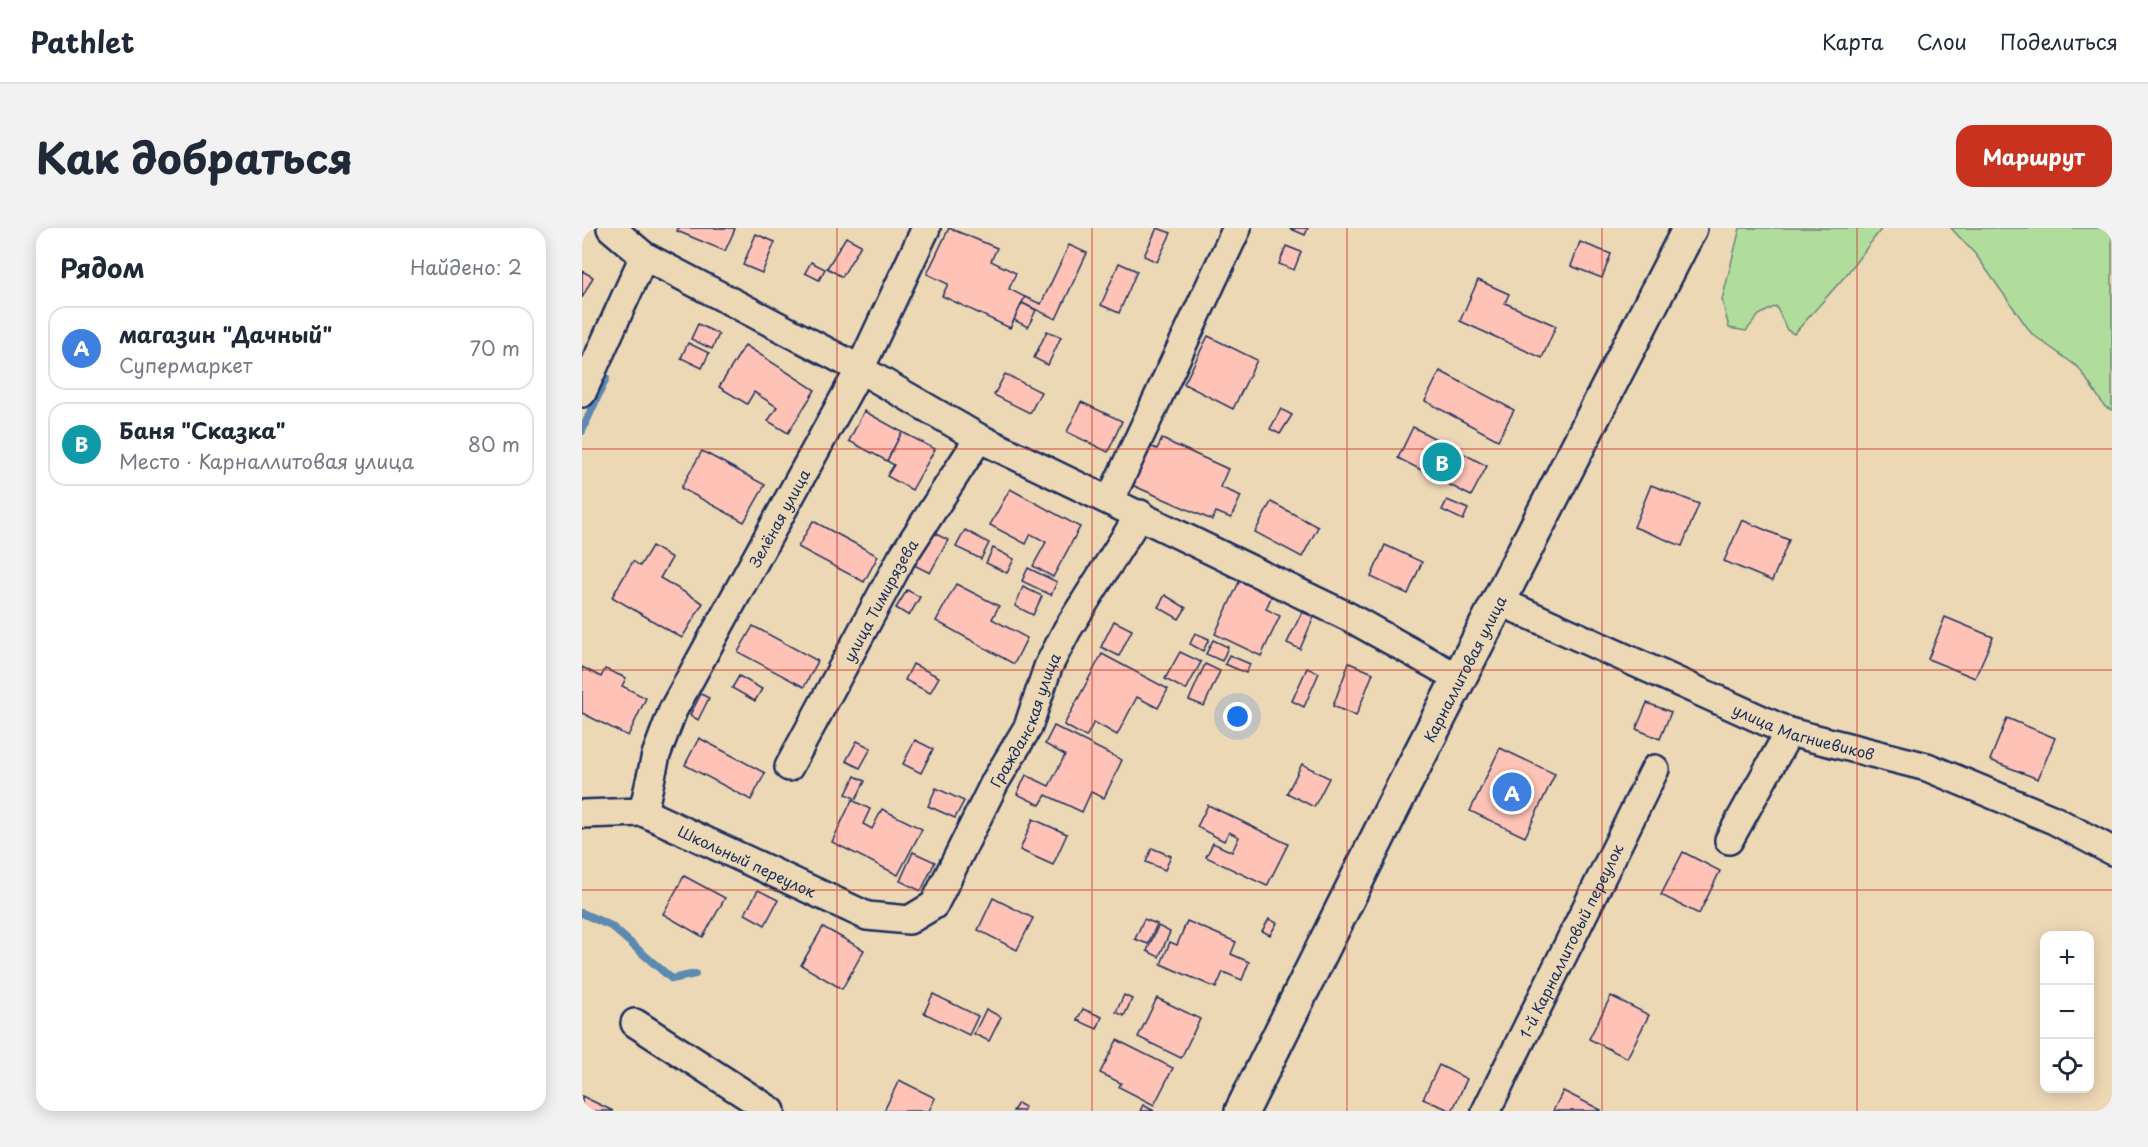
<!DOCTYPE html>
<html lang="ru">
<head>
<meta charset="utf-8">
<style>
	:root { --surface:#fff; --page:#f2f2f3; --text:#1f2937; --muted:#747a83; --line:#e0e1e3; --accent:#c8321e }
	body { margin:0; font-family:"Playpen Sans",sans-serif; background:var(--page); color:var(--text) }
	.controls { position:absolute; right:18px; bottom:18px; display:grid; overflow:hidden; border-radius:12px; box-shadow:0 3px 15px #0003 }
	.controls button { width:54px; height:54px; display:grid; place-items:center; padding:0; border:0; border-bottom:2px solid var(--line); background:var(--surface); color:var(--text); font:30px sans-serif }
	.you { position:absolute; left:656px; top:489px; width:21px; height:21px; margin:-15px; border:4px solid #fff; border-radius:50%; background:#1a73e8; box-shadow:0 0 0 9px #1a73e833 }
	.badge { display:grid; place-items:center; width:39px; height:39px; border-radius:50%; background:var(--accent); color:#fff; font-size:20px; font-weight:700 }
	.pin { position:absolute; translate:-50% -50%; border:3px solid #fff; box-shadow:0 2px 6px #0006 }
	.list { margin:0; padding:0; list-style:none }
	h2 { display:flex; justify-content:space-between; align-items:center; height:78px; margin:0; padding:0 24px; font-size:26px }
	h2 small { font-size:20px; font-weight:400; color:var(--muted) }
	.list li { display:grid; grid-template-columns:39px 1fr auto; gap:18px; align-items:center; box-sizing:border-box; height:84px; margin:0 12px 12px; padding:0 12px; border:2px solid var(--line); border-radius:18px }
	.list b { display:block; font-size:22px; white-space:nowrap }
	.list p { margin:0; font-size:20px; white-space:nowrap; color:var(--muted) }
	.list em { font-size:20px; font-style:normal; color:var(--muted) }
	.icon { flex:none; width:33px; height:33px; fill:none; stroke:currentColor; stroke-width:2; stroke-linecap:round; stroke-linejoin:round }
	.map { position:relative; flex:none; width:1530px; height:883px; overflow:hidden; border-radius:18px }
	header { display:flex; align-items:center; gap:36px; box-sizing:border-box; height:84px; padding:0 30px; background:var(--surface); border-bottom:2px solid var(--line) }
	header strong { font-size:28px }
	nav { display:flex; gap:33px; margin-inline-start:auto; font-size:21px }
	.intro { display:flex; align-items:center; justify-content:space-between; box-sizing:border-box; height:144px; padding:0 36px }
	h1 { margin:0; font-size:42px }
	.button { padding:15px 27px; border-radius:18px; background:var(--accent); color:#fff; font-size:21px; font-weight:700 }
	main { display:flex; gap:36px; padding:0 36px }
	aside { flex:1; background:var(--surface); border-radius:18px; box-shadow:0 3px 15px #0003 }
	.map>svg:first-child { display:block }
	.green { fill:#b1dd9c; stroke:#66867d; stroke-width:1.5 }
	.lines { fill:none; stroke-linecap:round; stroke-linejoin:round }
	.stream { stroke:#5b8ab0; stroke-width:8 }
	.building { fill:#fec3b6; stroke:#1b2f5e; stroke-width:1.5 }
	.minor-casing { stroke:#1b2f5e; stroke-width:32 }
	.tertiary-casing { stroke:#1b2f5e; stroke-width:38 }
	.minor { stroke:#edd8b6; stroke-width:27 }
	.tertiary { stroke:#edd8b6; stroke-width:33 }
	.grid { fill:none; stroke:#c8321e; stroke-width:1.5; stroke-opacity:0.55 }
	.labels { text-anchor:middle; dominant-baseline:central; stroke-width:6; stroke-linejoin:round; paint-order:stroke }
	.street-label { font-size:15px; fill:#1b2f5e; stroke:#edd8b6 }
</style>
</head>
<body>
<header>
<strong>Pathlet</strong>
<nav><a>Карта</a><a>Слои</a><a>Поделиться</a></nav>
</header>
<div class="intro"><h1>Как добраться</h1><a class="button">Маршрут</a></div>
<main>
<aside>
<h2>Рядом<small>Найдено: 2</small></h2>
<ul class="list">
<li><span class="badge" style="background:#3f7fe0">A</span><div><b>магазин &quot;Дачный&quot;</b><p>Супермаркет</p></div><em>70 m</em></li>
<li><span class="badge" style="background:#0f9aa8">B</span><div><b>Баня &quot;Сказка&quot;</b><p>Место · Карналлитовая улица</p></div><em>80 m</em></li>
</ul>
</aside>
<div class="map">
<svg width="1530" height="883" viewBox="0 0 1530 883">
	<rect width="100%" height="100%" fill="#edd8b6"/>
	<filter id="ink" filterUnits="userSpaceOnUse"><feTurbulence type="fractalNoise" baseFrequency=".0167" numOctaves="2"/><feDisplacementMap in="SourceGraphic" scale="12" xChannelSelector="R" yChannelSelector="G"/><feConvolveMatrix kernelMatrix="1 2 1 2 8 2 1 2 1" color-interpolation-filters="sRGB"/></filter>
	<g filter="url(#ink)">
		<!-- green -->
		<g class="green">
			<polygon points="1158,0 1300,0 1264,47 1212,106 1205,102 1194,78 1177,87 1164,103 1147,100 1140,72"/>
			<polygon points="1369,0 1530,0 1530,182 1523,179 1497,140 1450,106 1394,27"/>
		</g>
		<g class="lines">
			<!-- stream -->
			<g class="stream">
				<polyline points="0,203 24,150"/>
				<polyline points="0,685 29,698 90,751 113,746"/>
			</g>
		</g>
		<!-- building -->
		<g class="building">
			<polygon points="96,0 150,0 153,1 143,23 95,3"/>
			<polygon points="367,0 415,20 409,33 434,45 427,61 443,69 428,100 360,68 366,56 345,46"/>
			<polygon points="575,0 589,5 575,34 562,28"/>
			<polygon points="707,0 726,0 723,7"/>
			<polygon points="174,6 193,14 180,45 161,37"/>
			<polygon points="264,9 279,17 260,49 245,40"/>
			<polygon points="998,14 1029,26 1020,50 989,38"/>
			<polygon points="487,17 505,25 474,91 440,75 443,69 459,76"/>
			<polygon points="704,18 719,24 712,42 697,36"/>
			<polygon points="229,34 243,41 237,52 223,45"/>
			<polygon points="537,35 555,43 537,85 519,77"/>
			<polygon points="0,43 11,49 0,70"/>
			<polygon points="896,52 927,66 923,75 974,98 960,130 878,93"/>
			<polygon points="440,75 454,82 446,99 432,92"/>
			<polygon points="116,96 137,106 130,121 109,111"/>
			<polygon points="465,103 479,109 466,137 452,130"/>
			<polygon points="626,108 675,132 651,181 602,156"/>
			<polygon points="106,115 127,125 120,140 99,130"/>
			<polygon points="163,117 233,162 206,205 186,193 195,179 172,164 165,176 137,159"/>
			<polygon points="858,143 932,182 916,212 843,173"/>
			<polygon points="423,146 459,164 448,185 412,167"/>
			<polygon points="499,174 540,193 526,224 485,204"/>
			<polygon points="699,181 710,187 698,206 688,201"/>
			<polygon points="282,183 320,204 305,233 267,213"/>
			<polygon points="831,199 905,238 889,268 816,230"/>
			<polygon points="320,204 353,221 330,262 305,248 312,237 305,233"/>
			<polygon points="580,211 646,241 638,259 659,268 649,290 634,284 630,292 550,257 567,218 575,221"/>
			<polygon points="120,223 183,257 162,294 99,260"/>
			<polygon points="1069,257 1117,276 1100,318 1052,299"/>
			<polygon points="428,261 498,299 471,349 451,338 464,314 449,306 444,316 408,297"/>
			<polygon points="865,272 886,281 881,292 860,282"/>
			<polygon points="689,274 736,299 720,329 673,304"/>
			<polygon points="1160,292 1207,312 1190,353 1142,333"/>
			<polygon points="231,293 296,328 282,354 216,319"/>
			<polygon points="346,302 366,312 348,345 328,335"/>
			<polygon points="383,302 407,315 399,331 374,319"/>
			<polygon points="803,317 840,334 826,366 789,349"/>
			<polygon points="70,318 90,330 78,350 121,375 100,410 30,369 51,333 58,338"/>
			<polygon points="411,320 432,331 425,345 404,335"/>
			<polygon points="446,340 475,354 469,367 440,353"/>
			<polygon points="658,352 690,367 684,381 698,388 679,428 633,406"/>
			<polygon points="374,356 417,378 410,391 445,410 432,436 354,393"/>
			<polygon points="441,359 460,368 451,387 433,378"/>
			<polygon points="325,362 338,369 327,388 314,380"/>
			<polygon points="583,367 604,380 597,391 576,379"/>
			<polygon points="720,384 732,389 718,421 705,415"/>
			<polygon points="1363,389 1411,409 1393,450 1346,431"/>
			<polygon points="532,393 550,402 537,428 519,419"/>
			<polygon points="171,398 236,433 222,459 156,424"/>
			<polygon points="613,405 627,411 621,423 608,416"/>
			<polygon points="631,412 646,419 640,433 624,426"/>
			<polygon points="598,424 619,434 604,462 583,451"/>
			<polygon points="520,426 586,461 576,480 555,469 535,507 512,494 504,509 482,497"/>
			<polygon points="647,427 668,436 664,445 643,436"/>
			<polygon points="767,435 791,445 774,488 751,478"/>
			<polygon points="331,436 357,449 348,465 323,452"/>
			<polygon points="623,436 638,443 622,478 607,472"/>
			<polygon points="0,439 19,449 23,441 44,450 40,458 64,470 46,508 0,485"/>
			<polygon points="725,440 737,445 722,479 710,473"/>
			<polygon points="157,448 180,461 173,473 150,460"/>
			<polygon points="119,466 127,470 116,492 108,487"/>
			<polygon points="1065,475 1089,484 1078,511 1054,501"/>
			<polygon points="1425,490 1473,510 1456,551 1408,532"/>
			<polygon points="472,498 540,532 522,570 509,564 500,584 464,567 458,577 435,566 444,547 467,558 483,527 463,516"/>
			<polygon points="117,510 183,545 169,572 103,537"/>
			<polygon points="333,512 351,521 339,545 321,536"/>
			<polygon points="275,513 289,520 278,540 264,533"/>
			<polygon points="918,520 973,546 943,609 888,583"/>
			<polygon points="720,536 747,550 732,579 705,565"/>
			<polygon points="273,548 283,553 274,571 264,566"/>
			<polygon points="354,560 382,573 373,590 346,578"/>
			<polygon points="270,572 288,581 281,596 290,601 300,581 340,601 316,647 250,614"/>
			<polygon points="626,577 706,616 685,658 624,629 631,615 650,624 657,609 647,604 642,613 615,599"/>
			<polygon points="451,591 485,606 471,637 438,622"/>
			<polygon points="570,620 589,628 583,642 564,634"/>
			<polygon points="331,624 353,634 339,663 318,653"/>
			<polygon points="1101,624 1138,643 1117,686 1079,667"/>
			<polygon points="102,648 143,670 121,709 81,686"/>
			<polygon points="176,662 196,672 183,697 163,686"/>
			<polygon points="411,670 451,690 435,722 396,702"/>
			<polygon points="562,691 575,696 566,716 553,711"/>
			<polygon points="687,691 695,695 688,707 680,703"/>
			<polygon points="605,693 654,714 649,726 667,734 660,752 641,744 634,760 579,736 588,714 595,717"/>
			<polygon points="576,698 588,704 577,729 565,723"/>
			<polygon points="241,699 282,722 260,761 219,737"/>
			<polygon points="351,766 396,788 387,807 342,785"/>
			<polygon points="542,767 550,771 542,788 534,784"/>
			<polygon points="1029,768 1067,787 1045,830 1007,811"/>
			<polygon points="575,770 618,791 599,830 556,809"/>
			<polygon points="404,781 419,789 407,813 392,806"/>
			<polygon points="501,781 520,789 515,801 495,792"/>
			<polygon points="535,812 591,840 572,877 537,859 539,855 518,845"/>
			<polygon points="857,837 885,851 870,883 841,871"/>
			<polygon points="317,852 353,870 347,883 302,883"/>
			<polygon points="981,863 1019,882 1019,883 971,883"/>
			<polygon points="0,868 31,883 0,883"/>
			<polygon points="436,875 443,879 441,883 431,883"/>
			<polygon points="561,877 572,883 558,883"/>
		</g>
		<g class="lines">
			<defs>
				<g id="minor">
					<polyline points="29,0 62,28 278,141 397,210 767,389 878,451"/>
					<polyline points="0,165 62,28"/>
					<polyline points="528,272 655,0"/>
					<path id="s1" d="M917 373 1207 504 1345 539 1472 592 1530 623"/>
					<path id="s2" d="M207 539 319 331 397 210"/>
					<path id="s3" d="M61 584 74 527 91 482 278 141 344 0"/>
					<path id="s4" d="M0 586 61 584 285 688 327 692 352 677 413 554 446 499 466 439 485 402 558 286"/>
					<polyline points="1147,612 1207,504"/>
					<polyline points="53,795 189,883"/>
					<path id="s5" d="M904 883 1073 541"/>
				</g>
				<g id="tertiary">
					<path id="s6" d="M660 883 813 575 1108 0"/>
				</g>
			</defs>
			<!-- minor casing -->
			<use href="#minor" class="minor-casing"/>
			<!-- tertiary casing -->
			<use href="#tertiary" class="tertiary-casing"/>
			<!-- minor -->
			<use href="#minor" class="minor"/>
			<!-- tertiary -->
			<use href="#tertiary" class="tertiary"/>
		</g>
	</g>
	<!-- grid -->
	<path class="grid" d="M255 0V883M510 0V883M765 0V883M1020 0V883M1275 0V883M0 221H1530M0 442H1530M0 662H1530"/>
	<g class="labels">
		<!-- street labels -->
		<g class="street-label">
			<text stroke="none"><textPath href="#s3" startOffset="326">Зелёная улица</textPath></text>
			<text stroke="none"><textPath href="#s2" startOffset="190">улица Тимирязева</textPath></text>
			<text stroke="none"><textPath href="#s6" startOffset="495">Карналлитовая улица</textPath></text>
			<text stroke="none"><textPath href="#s4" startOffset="586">Гражданская улица</textPath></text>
			<text stroke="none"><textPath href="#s1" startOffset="332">улица Магниевиков</textPath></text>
			<text stroke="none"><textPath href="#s4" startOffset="176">Школьный переулок</textPath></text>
			<text stroke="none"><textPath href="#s5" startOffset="190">1-й Карналлитовый переулок</textPath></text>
		</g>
	</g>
</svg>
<div class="controls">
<button>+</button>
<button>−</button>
<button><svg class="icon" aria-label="locate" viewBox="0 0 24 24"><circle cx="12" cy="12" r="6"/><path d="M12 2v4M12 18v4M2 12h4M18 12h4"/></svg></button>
</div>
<div class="you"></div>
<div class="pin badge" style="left:930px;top:564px;background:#3f7fe0">A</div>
<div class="pin badge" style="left:860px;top:234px;background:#0f9aa8">B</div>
</div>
</main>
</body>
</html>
